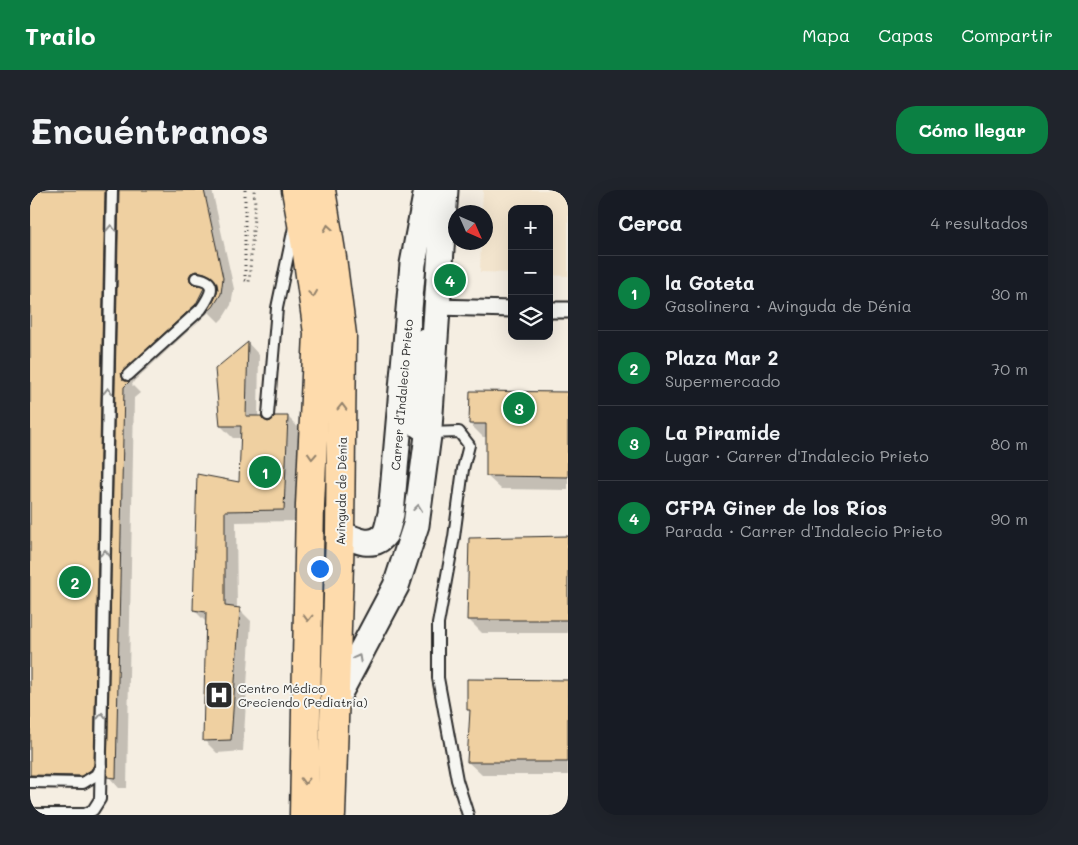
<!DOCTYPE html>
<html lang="es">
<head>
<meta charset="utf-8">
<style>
	:root { --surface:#171b24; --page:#20242c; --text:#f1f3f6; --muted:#9ea1a6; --line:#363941; --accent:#0b8043 }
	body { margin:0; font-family:Mali,sans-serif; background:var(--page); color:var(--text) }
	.controls { position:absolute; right:15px; top:15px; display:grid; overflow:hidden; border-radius:10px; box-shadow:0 5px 20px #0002 }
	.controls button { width:45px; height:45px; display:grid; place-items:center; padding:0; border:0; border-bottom:1px solid var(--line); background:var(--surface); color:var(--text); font:25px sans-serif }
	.compass { position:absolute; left:418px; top:15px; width:45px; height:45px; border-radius:50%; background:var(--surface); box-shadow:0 5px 20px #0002; rotate:135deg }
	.you { position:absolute; left:289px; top:378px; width:18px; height:18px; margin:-12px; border:4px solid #fff; border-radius:50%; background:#1a73e8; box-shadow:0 0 0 8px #1a73e833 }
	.badge { display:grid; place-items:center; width:32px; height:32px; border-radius:50%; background:var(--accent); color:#fff; font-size:16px; font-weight:700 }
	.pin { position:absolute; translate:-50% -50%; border:2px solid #fff; box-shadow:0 1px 5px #0006 }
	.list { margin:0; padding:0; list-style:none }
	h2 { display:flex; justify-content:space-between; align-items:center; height:65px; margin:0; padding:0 20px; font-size:21px }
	h2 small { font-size:16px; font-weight:400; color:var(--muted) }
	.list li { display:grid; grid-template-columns:32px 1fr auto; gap:15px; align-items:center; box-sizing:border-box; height:75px; padding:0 20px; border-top:1px solid var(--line) }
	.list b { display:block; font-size:19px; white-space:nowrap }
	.list p { margin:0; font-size:16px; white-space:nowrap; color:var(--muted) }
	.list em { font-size:16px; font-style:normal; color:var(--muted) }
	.icon { flex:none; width:28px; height:28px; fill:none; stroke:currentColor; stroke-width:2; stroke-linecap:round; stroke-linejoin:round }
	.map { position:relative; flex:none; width:538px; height:625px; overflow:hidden; border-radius:20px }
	header { display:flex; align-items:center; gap:30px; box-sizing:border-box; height:70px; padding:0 25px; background:var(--accent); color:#fff }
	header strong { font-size:24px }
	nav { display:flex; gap:28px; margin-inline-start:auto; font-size:18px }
	.intro { display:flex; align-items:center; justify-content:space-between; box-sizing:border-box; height:120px; padding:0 30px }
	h1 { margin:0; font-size:35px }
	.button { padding:12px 22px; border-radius:20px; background:var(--accent); color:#fff; font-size:18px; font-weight:700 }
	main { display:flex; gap:30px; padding:0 30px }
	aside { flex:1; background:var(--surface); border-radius:20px; box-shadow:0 5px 20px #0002 }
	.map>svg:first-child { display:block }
	.built { fill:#f3e5ce }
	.shadow { fill:#0003; fill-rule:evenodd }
	.building { fill:#efd0a1; stroke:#2b2b2b }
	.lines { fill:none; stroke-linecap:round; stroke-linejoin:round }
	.service-casing { stroke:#2b2b2b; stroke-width:14 }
	.pedestrian-casing { stroke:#2b2b2b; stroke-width:19 }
	.minor-casing { stroke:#2b2b2b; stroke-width:24 }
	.tertiary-casing { stroke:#2b2b2b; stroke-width:29 }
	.primary-casing { stroke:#2b2b2b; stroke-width:31 }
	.path { stroke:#2b2b2b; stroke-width:3; stroke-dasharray:1 4; stroke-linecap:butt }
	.service { stroke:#f6f6f2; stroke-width:10 }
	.pedestrian { stroke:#f6f6f2; stroke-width:15 }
	.minor { stroke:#f6f6f2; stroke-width:20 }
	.tertiary { stroke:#f6f6f2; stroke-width:25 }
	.primary { stroke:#fedbac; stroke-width:28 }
	.oneway { stroke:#90908e }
	.oneway2 { stroke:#94836c }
	.labels { text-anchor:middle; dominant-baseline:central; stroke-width:4; stroke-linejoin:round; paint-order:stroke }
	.street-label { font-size:12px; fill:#2b2b2b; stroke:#f6f6f2 }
	.poi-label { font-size:12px; fill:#2b2b2b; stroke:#f6f6f2; text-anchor:start }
</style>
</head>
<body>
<header>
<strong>Trailo</strong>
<nav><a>Mapa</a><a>Capas</a><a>Compartir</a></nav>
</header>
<div class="intro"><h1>Encuéntranos</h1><a class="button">Cómo llegar</a></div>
<main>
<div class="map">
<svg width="538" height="625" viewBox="0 0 538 625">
	<rect width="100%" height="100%" fill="#f5eee2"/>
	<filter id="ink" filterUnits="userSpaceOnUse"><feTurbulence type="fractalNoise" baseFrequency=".02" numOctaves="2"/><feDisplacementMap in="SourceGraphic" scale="10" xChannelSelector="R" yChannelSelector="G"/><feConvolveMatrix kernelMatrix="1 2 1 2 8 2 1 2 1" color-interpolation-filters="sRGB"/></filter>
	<g filter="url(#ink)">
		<!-- built -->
		<polygon class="built" points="453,0 538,0 538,86 519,85 519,19 482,19 482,83 450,82 451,53 456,52 456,22 452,22"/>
		<!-- shadow -->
		<g class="shadow">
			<path d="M0 0H182L204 99 201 115 193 128 189 132 179 122 104 191 102 195 110 203 104 208 97 598H89L79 587 90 5 87 7 85 11 71 591 62 596 0 595ZM176 92 188 93 189 99 185 111 170 98 171 94Z"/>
			<polygon points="218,153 229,165 228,228 238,233 258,227 270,239 266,331 206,332 207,419 209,419 221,431 213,561 187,563 175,551 176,432 164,420 168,286 211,294 212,248 203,248 191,236"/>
			<polygon points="538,204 538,300 471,299 457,286 458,247 453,247 440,234"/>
			<polygon points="538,347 538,443 452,443 438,429"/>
			<polygon points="538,491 538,585 452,585 438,572 441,522 439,520"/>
		</g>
		<!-- building -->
		<g class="building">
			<polygon points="0,0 75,0 64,575 61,580 51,586 0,585"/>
			<polygon points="89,0 174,0 193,88 191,104 183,117 177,122 186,106 188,99 186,92 182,87 175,83 167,81 161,83 159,87 161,93 174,98 166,114 91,183 93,190 100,191 94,197 86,588 77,587"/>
			<polygon points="218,152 216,226 231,226 234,230 238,232 241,231 245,226 258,226 254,320 195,321 195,416 210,418 201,550 173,551 176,422 163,420 167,284 209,292 211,236 190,236 185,179"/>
			<polygon points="440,201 538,202 538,287 456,286 456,234 439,234"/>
			<polygon points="538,346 538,430 437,430 439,348"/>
			<polygon points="437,489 538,490 538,572 437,572 440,520 437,520"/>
		</g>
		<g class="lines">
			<defs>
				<g id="service">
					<path d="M98 185 171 119C180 106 190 91 166 88"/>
					<polyline points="238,225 247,118 264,37"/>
					<polyline points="399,243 429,242 439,255 433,279 424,347 408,434 408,488 427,590 438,625"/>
					<polyline points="0,592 53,593 66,585 71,576"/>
					<polyline points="0,624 55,624 63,620 70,609 82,0"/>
				</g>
				<g id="pedestrian">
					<polyline points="406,117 482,119"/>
					<polyline points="519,120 538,120"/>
				</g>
				<polyline id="minor" points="393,150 385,228 389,238 398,243"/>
				<g id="tertiary">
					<path id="s1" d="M310 343C323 349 343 360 355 344 358 339 359 330 361 324L383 74 397 0"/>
					<polyline points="305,511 366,396 386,335 399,238 415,0"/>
				</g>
				<g id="primary">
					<polyline points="266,0 276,56 288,143 280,315 274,625"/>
					<polyline points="291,0 302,68 312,145 310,343 301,625"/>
				</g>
			</defs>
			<!-- service casing -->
			<use href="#service" class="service-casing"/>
			<!-- pedestrian casing -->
			<use href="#pedestrian" class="pedestrian-casing"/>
			<!-- minor casing -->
			<use href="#minor" class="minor-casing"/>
			<!-- tertiary casing -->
			<use href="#tertiary" class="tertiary-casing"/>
			<!-- primary casing -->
			<use href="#primary" class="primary-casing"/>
			<!-- path -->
			<polyline class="path" points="215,0 215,90 219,92 225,14 224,0"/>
			<!-- service -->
			<use href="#service" class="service"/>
			<!-- pedestrian -->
			<use href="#pedestrian" class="pedestrian"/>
			<!-- minor -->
			<use href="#minor" class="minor"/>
			<!-- tertiary -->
			<use href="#tertiary" class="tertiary"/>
			<!-- primary -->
			<use href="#primary" class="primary"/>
		</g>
		<!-- one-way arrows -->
		<defs><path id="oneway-chevron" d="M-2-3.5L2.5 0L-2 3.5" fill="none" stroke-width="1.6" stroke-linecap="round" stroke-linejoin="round" transform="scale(1.25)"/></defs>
		<g class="oneway">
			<use href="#oneway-chevron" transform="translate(81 38) rotate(-89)"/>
			<use href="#oneway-chevron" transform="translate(78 201) rotate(-89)"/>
			<use href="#oneway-chevron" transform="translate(388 318) rotate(-83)"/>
			<use href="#oneway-chevron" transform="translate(75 363) rotate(-89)"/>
			<use href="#oneway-chevron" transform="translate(328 468) rotate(-62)"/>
			<use href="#oneway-chevron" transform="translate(72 526) rotate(-89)"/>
		</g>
		<g class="oneway2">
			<use href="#oneway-chevron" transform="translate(298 38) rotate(-99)"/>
			<use href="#oneway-chevron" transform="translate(283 104) rotate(82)"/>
			<use href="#oneway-chevron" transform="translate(312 217) rotate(-89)"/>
			<use href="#oneway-chevron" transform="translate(282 266) rotate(93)"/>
			<use href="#oneway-chevron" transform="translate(278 428) rotate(91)"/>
			<use href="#oneway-chevron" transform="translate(275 591) rotate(91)"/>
		</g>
	</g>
	<!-- icons -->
	<defs>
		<symbol id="hospital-square" viewBox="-11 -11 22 22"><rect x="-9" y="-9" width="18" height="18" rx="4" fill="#2b2b2b" stroke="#f6f6f2"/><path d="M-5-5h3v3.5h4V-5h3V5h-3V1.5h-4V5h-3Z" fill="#fff"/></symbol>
	</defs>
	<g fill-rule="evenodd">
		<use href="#hospital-square" x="173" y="489" width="32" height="32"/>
	</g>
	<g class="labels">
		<!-- street labels -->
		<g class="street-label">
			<text stroke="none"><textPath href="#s1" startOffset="190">Carrer d'Indalecio Prieto</textPath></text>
			<text transform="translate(311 301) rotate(-89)">Avinguda de Dénia</text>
		</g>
		<!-- poi labels -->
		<g class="poi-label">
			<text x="208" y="498">Centro Médico<tspan x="208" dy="14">Creciendo (Pediatría)</tspan></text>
		</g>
	</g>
</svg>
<div class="controls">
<button>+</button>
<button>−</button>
<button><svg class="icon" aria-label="layers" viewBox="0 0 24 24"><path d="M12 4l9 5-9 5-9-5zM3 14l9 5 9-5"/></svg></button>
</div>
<svg class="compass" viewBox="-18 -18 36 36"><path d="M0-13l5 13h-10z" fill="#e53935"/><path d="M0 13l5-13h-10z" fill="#9ea1a6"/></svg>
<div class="you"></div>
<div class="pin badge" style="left:235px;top:282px">1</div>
<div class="pin badge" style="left:45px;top:392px">2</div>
<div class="pin badge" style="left:489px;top:218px">3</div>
<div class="pin badge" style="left:420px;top:90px">4</div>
</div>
<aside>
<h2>Cerca<small>4 resultados</small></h2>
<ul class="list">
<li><span class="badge">1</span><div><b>la Goteta</b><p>Gasolinera · Avinguda de Dénia</p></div><em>30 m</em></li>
<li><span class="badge">2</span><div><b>Plaza Mar 2</b><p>Supermercado</p></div><em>70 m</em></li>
<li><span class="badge">3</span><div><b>La Piramide</b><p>Lugar · Carrer d'Indalecio Prieto</p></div><em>80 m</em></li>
<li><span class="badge">4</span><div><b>CFPA Giner de los Ríos</b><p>Parada · Carrer d'Indalecio Prieto</p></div><em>90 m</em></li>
</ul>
</aside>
</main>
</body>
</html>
